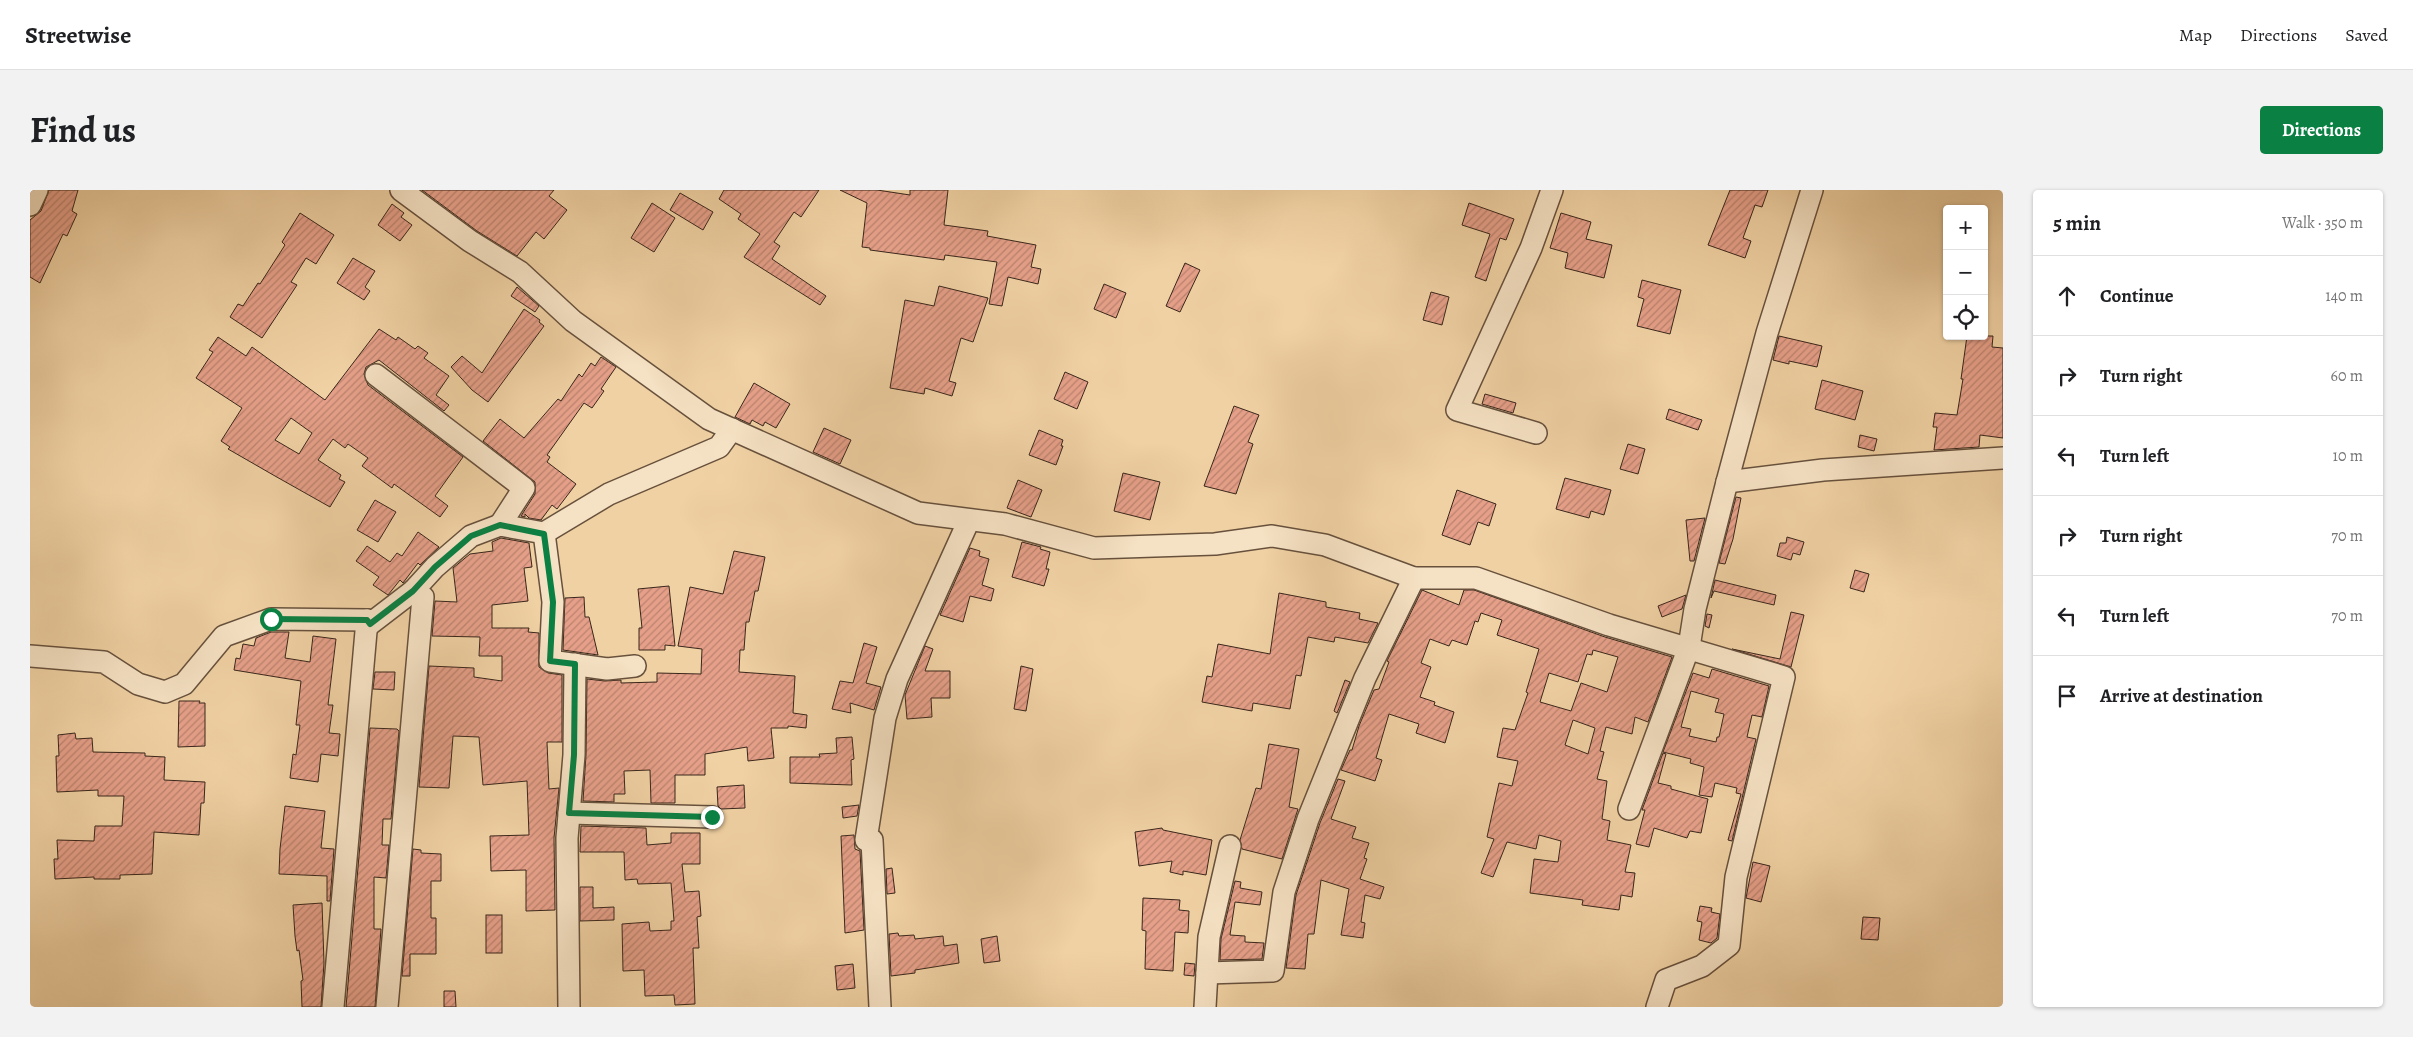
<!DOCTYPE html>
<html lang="en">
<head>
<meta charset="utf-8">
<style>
	:root { --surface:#fff; --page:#f2f2f2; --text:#202124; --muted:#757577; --line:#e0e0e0; --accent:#0b8043 }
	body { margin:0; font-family:Alegreya,serif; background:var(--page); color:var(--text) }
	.controls { position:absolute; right:15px; top:15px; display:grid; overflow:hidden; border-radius:5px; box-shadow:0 1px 4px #0004 }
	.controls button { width:45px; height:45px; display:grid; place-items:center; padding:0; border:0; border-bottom:1px solid var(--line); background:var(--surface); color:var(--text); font:25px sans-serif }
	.stop { position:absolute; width:15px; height:15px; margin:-11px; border:4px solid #0b8043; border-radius:50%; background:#fff }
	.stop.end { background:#0b8043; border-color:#fff; box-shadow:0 1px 5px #0008 }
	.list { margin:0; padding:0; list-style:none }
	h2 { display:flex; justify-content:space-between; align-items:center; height:65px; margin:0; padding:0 20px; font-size:21px }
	h2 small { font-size:16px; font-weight:400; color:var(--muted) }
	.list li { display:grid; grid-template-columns:32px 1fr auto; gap:15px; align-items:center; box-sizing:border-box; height:80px; padding:0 20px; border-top:1px solid var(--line) }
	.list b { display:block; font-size:19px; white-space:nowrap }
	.list em { font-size:16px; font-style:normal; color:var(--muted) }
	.icon { flex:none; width:28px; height:28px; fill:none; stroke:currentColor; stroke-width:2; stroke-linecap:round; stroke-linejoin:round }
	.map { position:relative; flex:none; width:1973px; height:817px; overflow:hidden; border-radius:5px }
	header { display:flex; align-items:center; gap:30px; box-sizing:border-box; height:70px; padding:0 25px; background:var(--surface); border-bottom:1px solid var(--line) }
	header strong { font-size:24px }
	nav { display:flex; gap:28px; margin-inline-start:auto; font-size:18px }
	.intro { display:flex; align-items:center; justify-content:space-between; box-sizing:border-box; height:120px; padding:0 30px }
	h1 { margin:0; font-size:35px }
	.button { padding:12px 22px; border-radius:5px; background:var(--accent); color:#fff; font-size:18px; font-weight:700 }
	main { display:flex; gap:30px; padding:0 30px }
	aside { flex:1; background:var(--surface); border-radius:5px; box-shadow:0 1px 4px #0004 }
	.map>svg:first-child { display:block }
	.building { fill:url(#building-hatch); stroke:#39261b; fill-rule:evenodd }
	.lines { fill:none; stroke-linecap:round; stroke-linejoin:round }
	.minor-casing { stroke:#67513d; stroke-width:24 }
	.minor { stroke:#f5e1c3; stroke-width:21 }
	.route { stroke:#0b8043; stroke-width:6 }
</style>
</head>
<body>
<header>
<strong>Streetwise</strong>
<nav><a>Map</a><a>Directions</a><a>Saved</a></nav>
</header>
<div class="intro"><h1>Find us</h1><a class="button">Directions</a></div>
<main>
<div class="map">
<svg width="1973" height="817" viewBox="0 0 1973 817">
	<defs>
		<pattern id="building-hatch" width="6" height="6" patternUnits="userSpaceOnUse" patternTransform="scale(1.25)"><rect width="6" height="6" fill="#e6a089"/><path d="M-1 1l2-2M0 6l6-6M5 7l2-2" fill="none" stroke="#bb826f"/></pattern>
	</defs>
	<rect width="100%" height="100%" fill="#f0d1a3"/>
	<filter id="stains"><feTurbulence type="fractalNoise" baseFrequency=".004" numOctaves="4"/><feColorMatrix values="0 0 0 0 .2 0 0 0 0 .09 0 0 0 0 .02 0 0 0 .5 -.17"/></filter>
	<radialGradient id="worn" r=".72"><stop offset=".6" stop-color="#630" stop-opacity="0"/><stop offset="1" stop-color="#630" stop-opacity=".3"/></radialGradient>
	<!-- building -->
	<g class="building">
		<polygon points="19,0 48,0 42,21 47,24 37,46 33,44 10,93 0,87 0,30 11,21"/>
		<polygon points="392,0 524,0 519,6 537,20 514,49 506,42 487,66 447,41"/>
		<polygon points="694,0 789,0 771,27 764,22 744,52 750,56 742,69 796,106 790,115 714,67 730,44 708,29 711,24 689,9"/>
		<polygon points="810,0 847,0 880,5 880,0 918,0 914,35 958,41 957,46 1006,55 1001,77 1011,79 1008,94 978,87 972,116 959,114 967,72 915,65 914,70 840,60 840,58 832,57 837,13"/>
		<polygon points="1700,0 1738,0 1732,17 1725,15 1713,48 1721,51 1715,68 1678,55"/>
		<polygon points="650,3 683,22 673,40 640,20"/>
		<polygon points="622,13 645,28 624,62 601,48"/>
		<polygon points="1439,13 1484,29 1476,50 1470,48 1456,91 1445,87 1460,44 1432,35"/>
		<polygon points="362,14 374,23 371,27 382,35 370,51 348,35"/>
		<polygon points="270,23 304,45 286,74 276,68 261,92 267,95 232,148 200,127 208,114 213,116 228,93 230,94 255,55 252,52"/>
		<polygon points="1531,23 1561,32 1556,49 1582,55 1574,88 1535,78 1538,63 1520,58"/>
		<polygon points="323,68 345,81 335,97 340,101 334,110 307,93"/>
		<polygon points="1155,73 1170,80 1150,122 1136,116"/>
		<polygon points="1612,90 1651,100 1640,144 1607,136 1614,109 1608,107"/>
		<polygon points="1074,94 1096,103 1086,128 1064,119"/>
		<polygon points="909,96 958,108 943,152 931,148 919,191 926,193 922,206 895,198 894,204 860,198 875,110 904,116"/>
		<polygon points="487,97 509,116 505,122 481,106"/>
		<polygon points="1401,102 1419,107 1412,135 1393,130"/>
		<polygon points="494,119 510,130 509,132 514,136 458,212 442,200 421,177 432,166 452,183"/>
		<path d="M349 139 366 150 368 147 385 159 388 156 398 163 394 168 419 186 406 205 419 215 414 221 349 170 336 177 334 184 338 195 433 267 405 306 418 316 410 327 364 294 362 298 332 276 338 268 318 254 315 258 303 249 288 270 311 285 309 289 315 292 300 317 245 286 198 259 200 257 191 251 212 218 166 188 183 162 179 160 188 147 216 166 222 157 295 210ZM261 228 282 243 269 264 245 250Z"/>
		<polygon points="1749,146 1792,156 1787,177 1759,171 1759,174 1743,170"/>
		<polygon points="1937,146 1963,146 1962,157 1973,158 1973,248 1950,245 1949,257 1904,260 1907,237 1903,237 1905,223 1927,225 1933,189 1931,189"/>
		<polygon points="571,167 586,177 571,199 574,201 562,218 554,213 517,265 520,267 517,272 546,294 527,319 522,315 511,330 499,328 495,324 495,327 491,326 505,304 505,292 453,251 470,229 494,248 528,209 531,211 549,184 552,187 561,173 565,176"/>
		<polygon points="1035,182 1058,192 1047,219 1024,209"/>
		<polygon points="1792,190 1833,201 1825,230 1785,219"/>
		<polygon points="724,193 760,214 746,238 735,232 733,236 722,230 720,234 705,227"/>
		<polygon points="1455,204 1486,213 1483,223 1452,214"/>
		<polygon points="1204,216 1229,225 1218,252 1223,254 1206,304 1174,296"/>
		<polygon points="1639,219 1672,230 1668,240 1636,229"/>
		<polygon points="794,238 821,250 810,274 783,262"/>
		<polygon points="1009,240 1033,250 1031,256 1033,256 1026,275 999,265"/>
		<polygon points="1830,245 1847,249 1844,261 1828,257"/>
		<polygon points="1598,254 1615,259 1608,284 1590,279"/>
		<polygon points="1093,283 1130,292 1120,330 1084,321"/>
		<polygon points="1535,288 1581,300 1574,325 1561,321 1559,328 1526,319"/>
		<polygon points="988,290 1012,300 1001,327 977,318"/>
		<polygon points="1427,300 1466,314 1459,336 1448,332 1440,355 1412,345"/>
		<polygon points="1706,307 1711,308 1703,349 1695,374 1689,373"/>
		<polygon points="345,310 366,322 348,352 327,340"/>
		<polygon points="1675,328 1664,371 1660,371 1656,330"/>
		<polygon points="388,342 409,357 390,375 388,373 373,393 370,390 358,405 343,395 349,387 326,371 337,356 360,372 367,363 372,366"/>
		<polygon points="1757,347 1774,352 1770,365 1763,363 1761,370 1747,366 1750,353 1756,353"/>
		<polygon points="471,348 499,353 502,377 494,378 498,411 462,415 462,438 499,438 498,442 509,443 509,477 518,483 532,485 532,552 517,552 519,599 529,598 524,648 525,720 496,721 496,680 461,681 460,646 499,645 497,591 453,595 449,547 423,546 419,598 389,597 399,476 444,478 444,487 472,491 472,466 449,466 450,447 402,446 405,411 427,412 423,378 440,364 463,361 462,352"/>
		<polygon points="992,352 1011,357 1010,359 1020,362 1016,379 1019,379 1014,396 982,387"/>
		<polygon points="940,358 950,361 949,366 959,369 952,395 964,399 961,411 940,406 933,432 910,425"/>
		<polygon points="704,361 735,367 728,401 725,401 719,432 716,432 714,460 710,460 709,482 765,486 763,523 777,525 776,538 758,536 758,538 741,538 744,568 718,571 717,557 675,564 675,585 645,585 645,613 621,613 620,580 594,581 595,604 584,604 584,612 553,611 556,565 557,489 575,491 591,490 591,493 627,492 627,483 671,484 672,459 648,456 660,397 693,404"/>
		<polygon points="1825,380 1839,384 1834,402 1820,398"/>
		<polygon points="1685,390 1746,405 1744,415 1684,401 1681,408"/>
		<polygon points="639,396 645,456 635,455 635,460 609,460 609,438 612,438 608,399"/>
		<path d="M1392 400 1429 415 1434 400H1444L1575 447 1642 467 1618 532 1605 527 1602 544 1576 537 1570 561 1574 562 1567 589 1577 591 1572 629 1580 631 1577 650 1601 655 1595 682 1605 683 1602 707 1591 705 1589 720 1552 715 1553 710 1500 703 1504 669 1528 672 1531 651 1509 645 1506 659 1477 652 1463 687 1451 683 1464 649 1457 647 1469 593 1482 596 1488 571 1467 567 1473 538 1485 540 1498 503 1496 502 1509 459 1467 445 1472 430 1451 423 1448 432 1445 431 1437 455 1422 450 1419 456 1400 449 1391 473 1401 477 1390 507 1405 512 1404 515 1424 522 1415 553 1386 543 1389 534 1359 524 1346 568 1352 570 1345 591 1311 580 1320 560H1322L1329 536 1344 500 1349 499 1359 472 1357 471ZM1563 460 1588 467 1577 502 1551 493 1541 521 1510 512 1519 483 1548 492 1557 464 1562 465ZM1543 530 1565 538 1558 564 1535 555Z"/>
		<polygon points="1249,403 1296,412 1296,417 1330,423 1329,429 1348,433 1338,453 1305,447 1304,452 1278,447 1271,486 1266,485 1260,519 1223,513 1222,521 1172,512 1177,486 1182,487 1188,454 1240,464"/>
		<polygon points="1656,405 1652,419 1632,427 1628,416"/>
		<polygon points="554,407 555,427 559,427 568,465 533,460 535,408"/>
		<polygon points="1761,422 1774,425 1761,477 1702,459 1750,469"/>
		<polygon points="1677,424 1682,425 1679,438 1675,436"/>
		<polygon points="241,442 259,442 255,468 280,472 283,446 306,449 298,515 303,515 299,543 310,544 308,566 291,564 288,592 260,588 263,564 266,565 270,535 266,535 271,491 204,480 206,468 210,469 213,454 224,456 226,448"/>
		<polygon points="834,453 847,457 836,493 851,497 844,520 820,513 821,523 802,519 810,491 823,493"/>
		<polygon points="895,456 903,459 895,481 920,481 920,508 901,508 902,527 877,529 875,505"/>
		<polygon points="991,476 1003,479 996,521 984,519"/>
		<path d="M1682 479 1739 496 1732 527 1722 525 1717 547 1726 549 1702 651 1698 650 1711 604 1706 603 1707 598 1685 593 1682 607 1669 605 1674 577 1660 573 1661 569 1633 562 1663 483 1679 488ZM1661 501 1689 509 1685 522 1694 524 1689 547H1687L1686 552 1659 546 1661 539 1651 537Z"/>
		<polygon points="345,482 365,482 364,500 343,499"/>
		<polygon points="1315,490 1320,492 1307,523 1304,521"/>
		<polygon points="149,511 170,511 169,513 175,513 175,556 148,557"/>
		<polygon points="340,538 367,539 369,541 361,629 353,629 352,655 359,655 356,688 344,687 344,739 351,739 345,817 316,817"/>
		<polygon points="45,543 46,549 62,548 63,562 115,563 115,566 135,567 134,590 175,592 174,613 171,613 169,645 124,642 122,684 90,685 90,689 64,689 64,687 25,689 24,669 28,669 27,650 64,651 65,636 92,636 94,606 68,606 68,600 27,602 26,566 29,566 28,545"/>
		<polygon points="822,547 824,569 821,570 822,595 760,593 760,567 790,567 789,564 807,563 806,548"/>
		<polygon points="1239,554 1269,559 1259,617 1268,619 1252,669 1212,659 1210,650 1226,598 1231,599"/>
		<polygon points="1633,563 1636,564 1628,593 1641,596 1641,599 1678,609 1671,643 1660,641 1657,648 1624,638 1619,657 1606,654 1615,620 1612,620"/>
		<polygon points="1308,589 1315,591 1301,629 1326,637 1322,648 1339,653 1334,668 1337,669 1330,689 1354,697 1350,709 1335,705 1331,732 1335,733 1333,748 1311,745 1319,699 1291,690 1284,744 1278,744 1275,779 1256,778 1266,705 1290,633"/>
		<polygon points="714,595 715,618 691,619 688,616 687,597"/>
		<polygon points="829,615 827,626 813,628 812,617"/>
		<polygon points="255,616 295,621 291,658 304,659 300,711 297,711 297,686 249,684 250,659"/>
		<polygon points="551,636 616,638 617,655 641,653 641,643 670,643 670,674 652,674 655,702 669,701 671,726 667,727 669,758 663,758 665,814 645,815 644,805 615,806 614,780 593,781 592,734 619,732 620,741 641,740 641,731 644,731 641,693 608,694 607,689 595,690 594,662 550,662"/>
		<polygon points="1132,638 1133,640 1182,650 1176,685 1153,681 1153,685 1140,682 1142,671 1109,676 1105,642"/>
		<polygon points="824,645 825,659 830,661 834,740 815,743 811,646"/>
		<polygon points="383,659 391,660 391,663 411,664 411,691 401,691 401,728 406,728 406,764 380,764 380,786 372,786"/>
		<polygon points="1723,672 1740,676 1731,712 1716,708"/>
		<polygon points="862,678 865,703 857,704 856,679"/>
		<polygon points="1205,691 1211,692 1210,698 1232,702 1230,715 1205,712 1200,745 1215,746 1215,752 1234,753 1232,769 1190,770 1191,749"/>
		<polygon points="550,697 563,697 563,718 584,717 584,730 550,731"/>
		<polygon points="1113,708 1150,710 1149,720 1159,721 1158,743 1145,742 1143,781 1115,779 1116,741 1112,740"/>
		<polygon points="292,713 294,773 291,817 272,817 271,791 273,790 269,760 267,761 265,746 263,715"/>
		<polygon points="1670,716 1682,718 1681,722 1690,724 1687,748 1681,753 1669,750 1672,732 1667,731"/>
		<rect x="456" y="725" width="16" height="38"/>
		<polygon points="1833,727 1850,728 1848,750 1831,749"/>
		<polygon points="868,743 869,746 884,745 885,749 913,746 914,756 927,754 929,773 885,780 885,783 861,786 859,744"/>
		<polygon points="967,746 970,771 954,773 951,749"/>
		<polygon points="1155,773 1165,774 1164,786 1154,785"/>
		<polygon points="823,774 825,798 807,800 805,776"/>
		<polygon points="414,801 425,801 426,817 414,817"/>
	</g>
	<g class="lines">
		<defs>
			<g id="minor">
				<polyline points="371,0 440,51 490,82 543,131 679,229 888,323 975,334 1064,358 1185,354 1242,346 1295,355 1384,388 1446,388 1579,435 1754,487 1706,687 1699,755 1672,776 1636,790 1627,817"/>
				<polyline points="0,15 7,0"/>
				<polyline points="346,185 494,298 470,335"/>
				<polyline points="1506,243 1427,220 1501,58 1522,0"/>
				<polyline points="1697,292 1793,280 1973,268"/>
				<polyline points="514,343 579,304 689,257 702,239"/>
				<polyline points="0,466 74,472 108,494 135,502 154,494 194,446 241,429 337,430 340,434 383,401 405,377 441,346 470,335 514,343 523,412 520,471 577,479 605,476"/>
				<polyline points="1599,619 1659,457 1665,419 1697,292 1737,143 1782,0"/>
				<polyline points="539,623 682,627"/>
				<polyline points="1177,783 1243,781 1254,702 1278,629 1335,488 1384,388"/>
				<polyline points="303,817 337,430"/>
				<polyline points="357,817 393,407 383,401"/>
				<polyline points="539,817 537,648 544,565 545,474"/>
				<polyline points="850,817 842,650 836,650 855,528 867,489 939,330"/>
				<polyline points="1175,817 1179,747 1200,656"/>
			</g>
		</defs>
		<!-- minor casing -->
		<use href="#minor" class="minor-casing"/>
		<!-- minor -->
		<use href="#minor" class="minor"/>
	</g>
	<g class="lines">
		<!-- route -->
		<polyline class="route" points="241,429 337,430 340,434 383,401 405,377 441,346 470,335 514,344 523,412 520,471 545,474 544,565 539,623 682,627"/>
	</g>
	<rect width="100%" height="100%" filter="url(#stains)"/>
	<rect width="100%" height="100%" fill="url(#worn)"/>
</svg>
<div class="controls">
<button>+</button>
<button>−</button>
<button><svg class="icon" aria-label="locate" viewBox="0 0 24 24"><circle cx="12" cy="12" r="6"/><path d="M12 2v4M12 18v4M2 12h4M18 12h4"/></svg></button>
</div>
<div class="stop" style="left:241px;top:429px"></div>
<div class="stop end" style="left:682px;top:627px"></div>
</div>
<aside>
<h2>5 min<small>Walk · 350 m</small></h2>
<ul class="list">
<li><svg class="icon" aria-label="ahead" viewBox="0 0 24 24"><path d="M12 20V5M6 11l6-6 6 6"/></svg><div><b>Continue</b></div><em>140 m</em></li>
<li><svg class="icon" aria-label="right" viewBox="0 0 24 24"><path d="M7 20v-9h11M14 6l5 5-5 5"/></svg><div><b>Turn right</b></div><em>60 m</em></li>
<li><svg class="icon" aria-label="left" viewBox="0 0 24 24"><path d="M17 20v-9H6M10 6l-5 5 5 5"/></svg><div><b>Turn left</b></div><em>10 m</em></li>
<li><svg class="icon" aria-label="right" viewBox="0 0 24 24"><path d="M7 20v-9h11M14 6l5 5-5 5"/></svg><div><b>Turn right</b></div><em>70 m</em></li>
<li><svg class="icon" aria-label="left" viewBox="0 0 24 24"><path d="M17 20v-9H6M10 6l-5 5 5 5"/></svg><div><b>Turn left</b></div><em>70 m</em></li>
<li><svg class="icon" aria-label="arrive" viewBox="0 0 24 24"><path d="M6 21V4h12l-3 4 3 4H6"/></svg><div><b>Arrive at destination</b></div></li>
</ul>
</aside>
</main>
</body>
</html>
